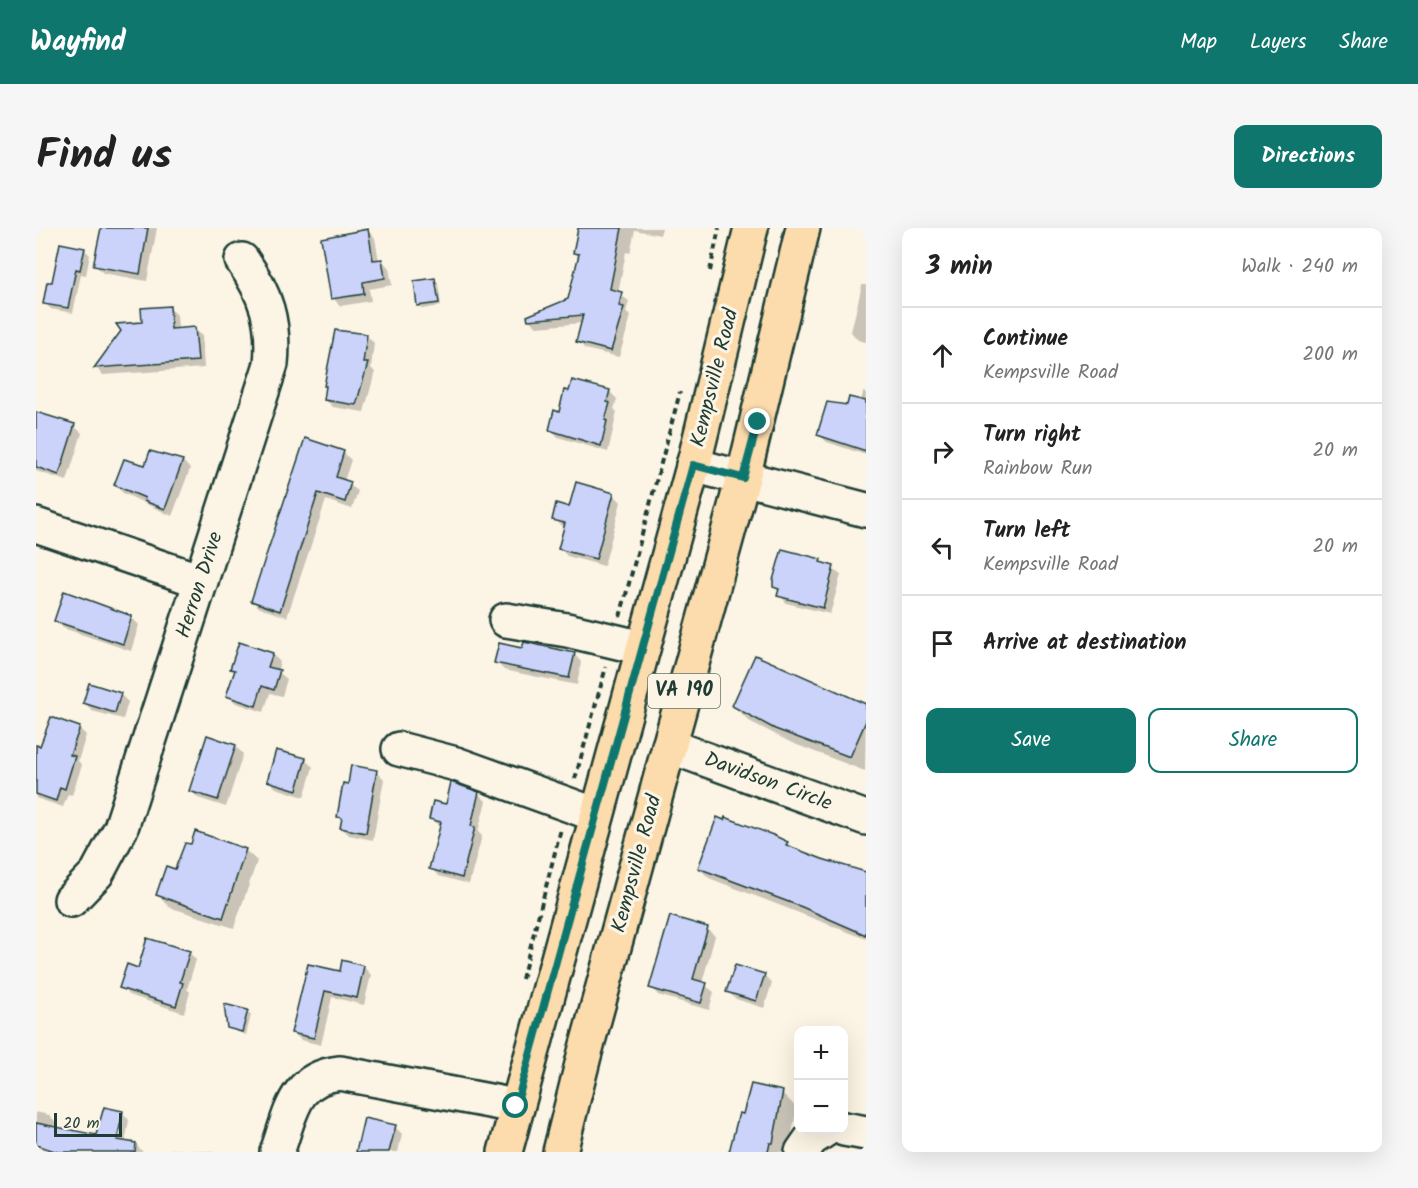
<!DOCTYPE html>
<html lang="en">
<head>
<meta charset="utf-8">
<style>
	:root { --surface:#fff; --page:#f6f6f6; --text:#222; --muted:#767676; --line:#e0e0e0; --accent:#0f766e }
	body { margin:0; font-family:Kalam,sans-serif; background:var(--page); color:var(--text) }
	.controls { position:absolute; right:18px; bottom:18px; display:grid; overflow:hidden; border-radius:12px; box-shadow:0 6px 24px #0002 }
	.controls button { width:54px; height:54px; display:grid; place-items:center; padding:0; border:0; border-bottom:2px solid var(--line); background:var(--surface); color:var(--text); font:30px sans-serif }
	.scale { position:absolute; left:18px; bottom:15px; width:68px; box-sizing:border-box; padding-left:6px; border:3px solid #1f3d34; border-top:0; font-size:16px; line-height:21px; white-space:nowrap; color:#1f3d34; -webkit-text-stroke:4px #fcf5e5; paint-order:stroke }
	.stop { position:absolute; width:18px; height:18px; margin:-14px; border:4px solid #0f766e; border-radius:50%; background:#fff }
	.stop.end { background:#0f766e; border-color:#fff; box-shadow:0 2px 6px #0008 }
	.list { margin:0; padding:0; list-style:none }
	h2 { display:flex; justify-content:space-between; align-items:center; height:78px; margin:0; padding:0 24px; font-size:26px }
	h2 small { font-size:20px; font-weight:400; color:var(--muted) }
	.list li { display:grid; grid-template-columns:39px 1fr auto; gap:18px; align-items:center; box-sizing:border-box; height:96px; padding:0 24px; border-top:2px solid var(--line) }
	.list b { display:block; font-size:22px; white-space:nowrap }
	.list p { margin:0; font-size:20px; white-space:nowrap; color:var(--muted) }
	.list em { font-size:20px; font-style:normal; color:var(--muted) }
	.actions { display:flex; gap:12px; padding:18px 24px }
	.actions a { flex:1; padding:14px 0; border:2px solid var(--accent); border-radius:12px; text-align:center; font-size:21px; color:var(--accent) }
	.actions .main { background:var(--accent); color:#fff }
	.icon { flex:none; width:33px; height:33px; fill:none; stroke:currentColor; stroke-width:2; stroke-linecap:round; stroke-linejoin:round }
	.map { position:relative; flex:none; width:830px; height:924px; overflow:hidden; border-radius:12px }
	header { display:flex; align-items:center; gap:36px; box-sizing:border-box; height:84px; padding:0 30px; background:var(--accent); color:#fff }
	header strong { font-size:28px }
	nav { display:flex; gap:33px; margin-inline-start:auto; font-size:21px }
	.intro { display:flex; align-items:center; justify-content:space-between; box-sizing:border-box; height:144px; padding:0 36px }
	h1 { margin:0; font-size:42px }
	.button { padding:15px 27px; border-radius:12px; background:var(--accent); color:#fff; font-size:21px; font-weight:700 }
	main { display:flex; gap:36px; padding:0 36px }
	aside { flex:1; background:var(--surface); border-radius:12px; box-shadow:0 6px 24px #0002 }
	.map>svg:first-child { display:block }
	.shadow { fill:#0003 }
	.building { fill:#ccd3fb; stroke:#1f3d34; stroke-width:1.5 }
	.lines { fill:none; stroke-linecap:round; stroke-linejoin:round }
	.minor-casing { stroke:#1f3d34; stroke-width:38 }
	.major-casing { stroke:#1f3d34; stroke-width:38 }
	.path { stroke:#1f3d34; stroke-width:4; stroke-dasharray:6 4.5; stroke-linecap:butt }
	.minor { stroke:#fcf5e5; stroke-width:33 }
	.major { stroke:#fcdcac; stroke-width:33 }
	.route { stroke:#0f766e; stroke-width:8 }
	.labels { text-anchor:middle; dominant-baseline:central; stroke-width:6; stroke-linejoin:round; paint-order:stroke }
	.shield { fill:#fcf5e5; stroke:#617469; stroke-width:1.5 }
	.shield-label { font-size:20px; font-weight:bold; fill:#1f3d34 }
	.street-label { font-size:21px; fill:#1f3d34; stroke:#fcf5e5 }
</style>
</head>
<body>
<header>
<strong>Wayfind</strong>
<nav><a>Map</a><a>Layers</a><a>Share</a></nav>
</header>
<div class="intro"><h1>Find us</h1><a class="button">Directions</a></div>
<main>
<div class="map">
<svg width="830" height="924" viewBox="0 0 830 924">
	<rect width="100%" height="100%" fill="#fcf5e5"/>
	<filter id="ink" filterUnits="userSpaceOnUse"><feTurbulence type="fractalNoise" baseFrequency=".0167" numOctaves="2"/><feDisplacementMap in="SourceGraphic" scale="12" xChannelSelector="R" yChannelSelector="G"/><feConvolveMatrix kernelMatrix="1 2 1 2 8 2 1 2 1" color-interpolation-filters="sRGB"/></filter>
	<g filter="url(#ink)">
		<!-- shadow -->
		<g class="shadow">
			<polygon points="66,0 121,0 111,53 67,45 59,37"/>
			<polygon points="544,0 626,0 624,7 599,2 594,25 590,24 582,65 593,73 590,84 595,88 583,129 549,121 542,113 546,95 501,99 493,92 534,72 544,29 538,24"/>
			<polygon points="331,2 339,10 343,33 346,32 353,40 356,57 333,61 335,73 304,78 297,70 287,9"/>
			<polygon points="48,21 54,27 50,47 45,46 37,85 15,81 9,75 17,56"/>
			<polygon points="399,52 402,55 405,78 386,81 383,77"/>
			<polygon points="826,57 830,57 830,114 822,112 815,104"/>
			<polygon points="133,79 141,87 142,102 159,101 166,108 168,140 67,147 60,140 87,103 108,95"/>
			<polygon points="331,108 338,115 335,140 339,144 328,184 297,179 290,172"/>
			<polygon points="573,163 581,171 578,181 581,184 572,224 522,209 515,201 524,185"/>
			<polygon points="827,164 830,165 830,227 791,214 783,207 812,178 825,174"/>
			<polygon points="0,186 38,198 46,205 31,253 0,243"/>
			<polygon points="270,212 307,224 315,232 308,253 322,263 316,281 290,272 251,389 224,380 216,373"/>
			<polygon points="115,225 147,233 154,241 136,288 87,265 79,257 110,239"/>
			<polygon points="577,266 585,274 568,338 531,328 524,320 529,300 518,291 534,280"/>
			<polygon points="784,333 805,347 794,386 750,375 739,359"/>
			<polygon points="29,365 96,390 103,397 95,423 27,400 20,392"/>
			<polygon points="236,426 244,434 241,443 251,451 246,468 234,465 228,484 200,475 192,468 200,444 196,440"/>
			<polygon points="538,426 545,434 541,457 468,442 460,434"/>
			<polygon points="84,466 92,474 87,491 56,483 49,475"/>
			<polygon points="698,478 830,478 829,543 756,515 713,493"/>
			<polygon points="43,500 50,507 42,533 46,537 36,567 32,566 27,579 0,570 0,539"/>
			<polygon points="199,518 207,526 190,579 162,570 154,562"/>
			<polygon points="269,532 277,539 268,569 240,560 233,553"/>
			<polygon points="340,543 348,551 337,612 313,607 305,599 307,593 302,588 313,558"/>
			<polygon points="442,565 450,573 442,604 446,608 433,656 403,648 395,641 406,599 395,591 411,577"/>
			<polygon points="689,594 830,646 830,711 673,650 663,640"/>
			<polygon points="209,622 221,633 198,700 133,679 122,667 140,643"/>
			<polygon points="671,701 679,708 666,755 678,764 673,782 622,767 615,759"/>
			<polygon points="153,724 160,732 151,761 154,764 148,785 93,767 85,759 103,742"/>
			<polygon points="273,738 305,745 328,739 335,747 328,777 296,769 285,817 265,812 257,805"/>
			<polygon points="728,747 736,755 728,780 700,771 692,764"/>
			<polygon points="190,778 215,787 210,807 192,800"/>
			<polygon points="746,865 761,880 752,924 694,924 708,887"/>
			<polygon points="0,884 13,887 21,895 19,901 61,909 86,884 93,892 89,915 100,917 107,924 8,924 0,921"/>
			<polygon points="359,899 366,906 362,924 322,924"/>
			<polygon points="136,921 180,924 135,924"/>
		</g>
		<!-- building -->
		<g class="building">
			<polygon points="65,0 112,0 104,46 57,38"/>
			<polygon points="542,0 586,0 574,61 586,64 583,78 588,79 575,123 540,114 547,87 492,92 491,88 532,71 543,26 537,25"/>
			<polygon points="332,1 337,32 346,31 349,50 327,54 328,66 295,71 285,10"/>
			<polygon points="24,15 49,20 44,42 40,41 32,80 7,76 11,54 16,54"/>
			<polygon points="399,50 403,75 381,78 378,53"/>
			<polygon points="134,78 135,101 159,99 162,133 58,140 85,103 80,96 106,94 105,80"/>
			<polygon points="299,102 331,106 327,135 332,135 320,177 288,172 290,158 288,158"/>
			<polygon points="536,152 574,162 571,174 574,175 569,192 571,193 565,218 513,202 518,182 523,184 528,162 533,163"/>
			<polygon points="813,169 830,173 830,223 781,207 791,174 811,177"/>
			<polygon points="0,184 39,196 23,247 0,239"/>
			<polygon points="269,210 308,223 300,249 315,254 309,274 282,265 244,383 215,373"/>
			<polygon points="114,223 147,232 129,281 108,273 109,270 78,257 88,231 109,237"/>
			<polygon points="540,254 578,265 560,331 522,321 529,295 516,292 520,275 533,279"/>
			<polygon points="746,321 785,331 784,334 798,338 787,380 741,368 743,361 737,359 737,352"/>
			<polygon points="28,363 96,388 87,416 18,393"/>
			<polygon points="203,414 237,425 232,439 244,442 238,462 226,458 220,478 190,468 199,442 194,441"/>
			<polygon points="488,414 539,425 533,450 458,435 463,415 486,420"/>
			<polygon points="719,427 830,476 830,493 814,529 739,501 696,478"/>
			<polygon points="53,455 85,465 79,485 47,475"/>
			<polygon points="15,489 44,499 34,527 39,528 29,561 24,559 20,573 0,566 0,517 4,518"/>
			<polygon points="171,507 200,517 182,572 153,563"/>
			<polygon points="240,522 270,530 261,562 231,553"/>
			<polygon points="315,537 341,542 330,605 304,600 306,590 301,589 307,555 312,556"/>
			<polygon points="415,554 443,564 435,598 439,599 426,650 393,641 405,594 393,591 397,573 410,576"/>
			<polygon points="681,589 688,592 689,589 737,607 752,614 750,617 786,631 830,644 830,707 766,679 662,640"/>
			<polygon points="159,603 210,621 187,690 120,667 130,638 139,641 149,615 155,616"/>
			<polygon points="634,688 672,699 657,751 671,755 665,775 613,760"/>
			<polygon points="111,710 154,723 144,754 147,755 140,778 83,760 91,736 102,740"/>
			<polygon points="306,732 328,738 321,770 289,763 278,810 255,805 272,736 304,743"/>
			<polygon points="699,737 729,746 720,773 690,764"/>
			<polygon points="188,776 212,782 206,804 191,800"/>
			<polygon points="715,856 747,863 737,915 734,915 732,924 693,924 703,885 707,886"/>
			<polygon points="68,879 87,883 81,912 100,915 99,924 22,924 0,917 0,895 60,907"/>
			<polygon points="328,890 360,897 353,924 320,924"/>
		</g>
		<g class="lines">
			<defs>
				<g id="minor">
					<polyline points="657,237 830,282"/>
					<polyline points="0,297 165,353"/>
					<polyline points="470,392 531,402 607,420"/>
					<polyline points="633,518 830,590"/>
					<polyline points="363,521 420,536 561,587"/>
					<path d="M35 672 61 645 85 600 235 136C239 94 230 66 206 32"/>
					<polyline points="808,901 830,905"/>
					<path d="M241 924C255 886 257 850 304 845L480 878"/>
					<polyline points="766,924 775,911 789,902"/>
				</g>
				<g id="major">
					<polyline points="469,924 658,235 715,0"/>
					<polyline points="524,924 548,828 707,250 767,0"/>
				</g>
			</defs>
			<!-- minor casing -->
			<use href="#minor" class="minor-casing"/>
			<!-- major casing -->
			<use href="#major" class="major-casing"/>
			<!-- path -->
			<g class="path">
				<polyline points="674,43 683,0"/>
				<polyline points="584,389 644,164"/>
				<polyline points="539,551 570,439"/>
				<polyline points="486,751 525,601"/>
			</g>
			<!-- minor -->
			<use href="#minor" class="minor"/>
			<!-- major -->
			<use href="#major" class="major"/>
		</g>
	</g>
	<g class="lines" filter="url(#ink)">
		<!-- route -->
		<polyline class="route" points="480,878 657,237 707,250 722,194"/>
	</g>
	<g class="labels">
		<!-- shield labels -->
		<rect class="shield" x="612" y="446" width="72" height="34" rx="4.5"/>
		<g class="shield-label">
			<text x="648" y="463">VA 190</text>
		</g>
		<!-- street labels -->
		<g class="street-label">
			<text transform="translate(679 150) rotate(-76)">Kempsville Road</text>
			<text transform="translate(164 357) rotate(-72)">Herron Drive</text>
			<text transform="translate(732 554) rotate(20)">Davidson Circle</text>
			<text transform="translate(601 636) rotate(-75)">Kempsville Road</text>
		</g>
	</g>
</svg>
<div class="controls">
<button>+</button>
<button>−</button>
</div>
<div class="scale">20 m</div>
<div class="stop" style="left:480px;top:878px"></div>
<div class="stop end" style="left:722px;top:194px"></div>
</div>
<aside>
<h2>3 min<small>Walk · 240 m</small></h2>
<ul class="list">
<li><svg class="icon" aria-label="ahead" viewBox="0 0 24 24"><path d="M12 20V5M6 11l6-6 6 6"/></svg><div><b>Continue</b><p>Kempsville Road</p></div><em>200 m</em></li>
<li><svg class="icon" aria-label="right" viewBox="0 0 24 24"><path d="M7 20v-9h11M14 6l5 5-5 5"/></svg><div><b>Turn right</b><p>Rainbow Run</p></div><em>20 m</em></li>
<li><svg class="icon" aria-label="left" viewBox="0 0 24 24"><path d="M17 20v-9H6M10 6l-5 5 5 5"/></svg><div><b>Turn left</b><p>Kempsville Road</p></div><em>20 m</em></li>
<li><svg class="icon" aria-label="arrive" viewBox="0 0 24 24"><path d="M6 21V4h12l-3 4 3 4H6"/></svg><div><b>Arrive at destination</b></div></li>
</ul>
<div class="actions"><a class="main">Save</a><a>Share</a></div>
</aside>
</main>
</body>
</html>
